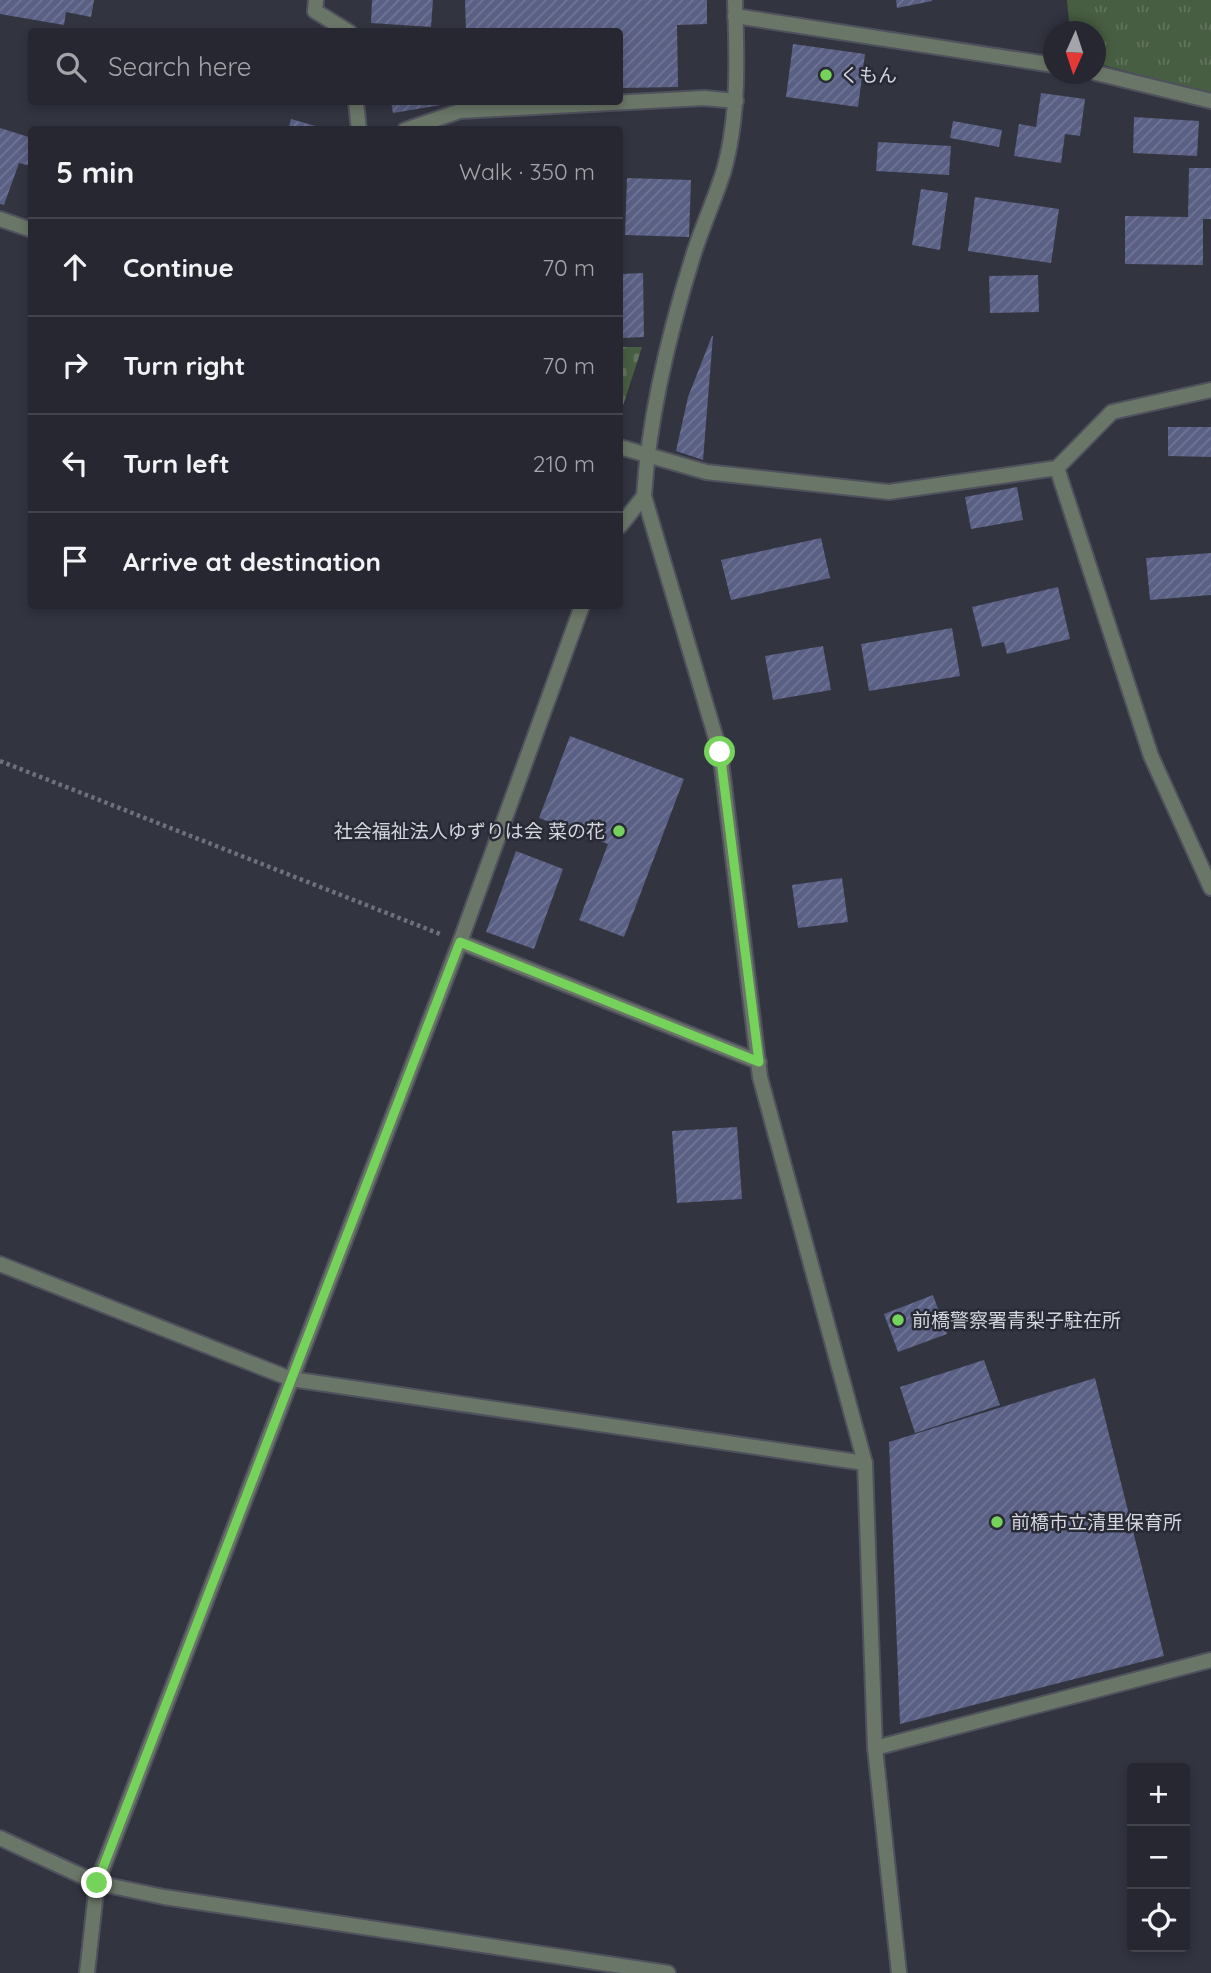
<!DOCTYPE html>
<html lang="en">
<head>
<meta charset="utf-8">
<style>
	:root { --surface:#262730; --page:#32333c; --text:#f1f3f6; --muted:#a4a5ab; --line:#42444c }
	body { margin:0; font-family:Quicksand,"Noto Sans JP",sans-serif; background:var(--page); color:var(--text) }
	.controls { position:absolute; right:21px; bottom:21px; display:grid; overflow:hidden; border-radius:7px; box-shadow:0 4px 10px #0003 }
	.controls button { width:63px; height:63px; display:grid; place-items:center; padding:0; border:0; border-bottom:2px solid var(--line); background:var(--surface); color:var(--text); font:35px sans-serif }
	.compass { position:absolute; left:1043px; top:21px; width:63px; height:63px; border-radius:50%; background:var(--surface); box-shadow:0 4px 10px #0003; rotate:183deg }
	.stop { position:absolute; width:21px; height:21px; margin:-16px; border:5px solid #75d25b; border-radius:50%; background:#fff }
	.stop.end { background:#75d25b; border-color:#fff; box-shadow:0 2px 7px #0008 }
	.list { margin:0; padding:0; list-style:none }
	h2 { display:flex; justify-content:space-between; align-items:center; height:91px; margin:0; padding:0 28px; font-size:30px }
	h2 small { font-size:23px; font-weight:400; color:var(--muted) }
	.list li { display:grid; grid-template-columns:46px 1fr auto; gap:21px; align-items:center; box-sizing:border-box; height:98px; padding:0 28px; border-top:2px solid var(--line) }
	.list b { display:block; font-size:26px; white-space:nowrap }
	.list em { font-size:23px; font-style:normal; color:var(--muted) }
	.icon { flex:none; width:38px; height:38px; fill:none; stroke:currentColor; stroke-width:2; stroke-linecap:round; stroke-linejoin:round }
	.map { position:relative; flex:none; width:1211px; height:1973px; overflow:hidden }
	.search { position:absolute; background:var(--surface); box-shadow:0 4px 10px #0003; left:28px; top:28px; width:595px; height:77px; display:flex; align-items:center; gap:18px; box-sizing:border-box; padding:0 24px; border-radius:7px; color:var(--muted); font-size:26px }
	.panel { position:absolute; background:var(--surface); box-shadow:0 4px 10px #0003; left:28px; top:126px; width:595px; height:483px; border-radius:7px }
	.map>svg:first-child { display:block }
	.grass { fill:url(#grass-tufts) }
	.cemetery { fill:url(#cemetery-stones) }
	.building { fill:url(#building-hatch) }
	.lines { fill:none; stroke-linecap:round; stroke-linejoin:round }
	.service-casing { stroke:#4f515c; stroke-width:18 }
	.minor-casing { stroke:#4f515c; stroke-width:18 }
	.tertiary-casing { stroke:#4f515c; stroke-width:18 }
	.path { stroke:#6f707b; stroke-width:4.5; stroke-dasharray:3.5 3.5; stroke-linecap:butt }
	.service { stroke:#6a7667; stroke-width:14 }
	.minor { stroke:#6a7667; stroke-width:14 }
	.tertiary { stroke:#6a7667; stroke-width:14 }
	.route { stroke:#75d25b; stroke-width:9 }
	.poi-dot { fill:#75d25b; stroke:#282a36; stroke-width:2.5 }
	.labels { text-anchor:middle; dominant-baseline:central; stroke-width:5; stroke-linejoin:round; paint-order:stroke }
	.poi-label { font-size:19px; fill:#d4d5dd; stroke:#282a36; text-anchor:start }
</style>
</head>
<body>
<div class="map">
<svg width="1211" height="1973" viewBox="0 0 1211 1973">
	<defs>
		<pattern id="grass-tufts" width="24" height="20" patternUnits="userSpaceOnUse" patternTransform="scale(1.75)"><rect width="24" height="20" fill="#485e42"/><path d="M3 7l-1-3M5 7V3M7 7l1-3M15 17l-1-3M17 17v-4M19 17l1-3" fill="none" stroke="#62745d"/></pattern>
		<pattern id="cemetery-stones" width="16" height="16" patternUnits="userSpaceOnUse" patternTransform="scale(1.75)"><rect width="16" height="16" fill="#485e42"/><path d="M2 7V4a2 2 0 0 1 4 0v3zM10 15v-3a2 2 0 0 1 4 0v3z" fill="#62745d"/></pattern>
		<pattern id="building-hatch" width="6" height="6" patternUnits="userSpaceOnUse" patternTransform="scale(1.75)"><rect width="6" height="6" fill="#5a5f84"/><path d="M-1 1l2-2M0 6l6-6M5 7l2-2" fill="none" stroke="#717595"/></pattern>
	</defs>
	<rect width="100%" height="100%" fill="#323440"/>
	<!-- grass -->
	<polygon class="grass" points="1067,0 1211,0 1211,94 1096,63 1096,32 1070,31"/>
	<!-- cemetery -->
	<polygon class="cemetery" points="620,347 642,347 620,415"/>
	<!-- building -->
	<g class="building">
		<polygon points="0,0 94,0 91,17 66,12 64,25 0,14"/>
		<polygon points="372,0 433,0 431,27 371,23"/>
		<polygon points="465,0 707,0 707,24 677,25 678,87 620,88 620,32 466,32"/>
		<polygon points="896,0 932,0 932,1 897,8"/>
		<polygon points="793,44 865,54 858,107 786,97"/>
		<polygon points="1041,93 1085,99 1080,136 1065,134 1061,163 1014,156 1019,124 1036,127"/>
		<polygon points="391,102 440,102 441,105 393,113"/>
		<polygon points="1134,117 1199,121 1197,156 1133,153"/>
		<polygon points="291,119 326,129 326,130 288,130"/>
		<polygon points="953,121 1002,130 999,147 950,138"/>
		<polygon points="0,128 32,138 31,166 19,163 4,205 0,204"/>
		<polygon points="878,142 951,146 949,175 876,171"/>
		<polygon points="1189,168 1211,168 1211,219 1203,219 1203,265 1125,264 1125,216 1188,217"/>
		<polygon points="627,178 691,180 689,237 625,235"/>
		<polygon points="921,189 948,193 940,250 912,245"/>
		<polygon points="975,197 1059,209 1051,263 968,251"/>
		<polygon points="643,273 644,337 620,338 620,274"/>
		<polygon points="1038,275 1039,312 990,313 989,276"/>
		<polygon points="712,336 713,336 703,460 676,451 688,397"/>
		<polygon points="1168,427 1211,427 1211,457 1168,456"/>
		<polygon points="1017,487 1023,520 971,529 965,497"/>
		<polygon points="821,538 830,578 731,600 721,560"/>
		<polygon points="1211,553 1211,595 1150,600 1146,558"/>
		<polygon points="1058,587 1070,639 1007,654 1004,642 982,647 972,607"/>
		<polygon points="952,628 960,676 869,691 861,644"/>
		<polygon points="823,646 831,690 773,700 765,656"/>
		<polygon points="570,736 684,779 624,937 579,920 608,844 539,818"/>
		<polygon points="516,851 563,869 534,949 486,932"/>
		<polygon points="842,878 848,922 798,928 792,885"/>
		<polygon points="737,1127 742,1199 677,1203 672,1131"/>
		<polygon points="933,1295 947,1334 898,1352 884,1314"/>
		<polygon points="984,1360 1000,1405 915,1433 900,1387"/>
		<polygon points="1095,1378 1164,1656 900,1724 889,1442"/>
	</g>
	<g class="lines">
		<defs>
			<g id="service">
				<polyline points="316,0 315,11 349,32"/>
				<polyline points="356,102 359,130"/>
			</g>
			<g id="minor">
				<polyline points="735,16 1054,65"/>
				<polyline points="1096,73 1211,101"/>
				<polyline points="405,130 460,111 704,98 736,101"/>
				<polyline points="0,219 32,230"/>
				<polyline points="620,447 706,472 889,492 1057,468 1112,412 1211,390"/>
				<polyline points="1057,468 1151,756 1211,888"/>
				<polyline points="620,526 644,496"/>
				<polyline points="460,942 759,1062"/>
				<polyline points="0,1264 291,1379 865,1463"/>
				<polyline points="875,1748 1211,1660"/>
				<polyline points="0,1838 97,1883 164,1897 668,1973"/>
				<polyline points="87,1973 97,1883 460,942 582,606"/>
			</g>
			<path id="tertiary" d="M735 0C737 56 739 116 724 170 715 199 702 227 693 256 669 333 649 415 644 496L720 752 760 1077 865 1463 875 1748 899 1973"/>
		</defs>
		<!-- service casing -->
		<use href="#service" class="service-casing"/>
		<!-- minor casing -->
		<use href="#minor" class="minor-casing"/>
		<!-- tertiary casing -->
		<use href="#tertiary" class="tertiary-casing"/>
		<!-- path -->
		<polyline class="path" points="0,761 440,934"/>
		<!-- service -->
		<use href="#service" class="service"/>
		<!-- minor -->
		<use href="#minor" class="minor"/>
		<!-- tertiary -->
		<use href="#tertiary" class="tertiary"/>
	</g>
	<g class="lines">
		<!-- route -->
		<polyline class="route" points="97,1883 460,942 759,1062 720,752"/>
	</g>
	<!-- markers -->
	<g class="poi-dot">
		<circle cx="826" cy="75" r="7"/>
		<circle cx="619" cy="831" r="7"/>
		<circle cx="898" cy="1320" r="7"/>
		<circle cx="997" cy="1522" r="7"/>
	</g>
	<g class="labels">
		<!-- poi labels -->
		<g class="poi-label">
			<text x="840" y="75">くもん</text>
			<text x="605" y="831" text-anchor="end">社会福祉法人ゆずりは会 菜の花</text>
			<text x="912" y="1320">前橋警察署青梨子駐在所</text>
			<text x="1011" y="1522">前橋市立清里保育所</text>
		</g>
	</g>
</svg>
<div class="controls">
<button>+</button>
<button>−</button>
<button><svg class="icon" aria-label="locate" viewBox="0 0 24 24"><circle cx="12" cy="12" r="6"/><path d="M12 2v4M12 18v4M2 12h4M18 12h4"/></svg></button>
</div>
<svg class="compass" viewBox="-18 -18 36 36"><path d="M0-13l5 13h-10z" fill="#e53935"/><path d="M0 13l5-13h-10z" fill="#a4a5ab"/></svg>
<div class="stop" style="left:720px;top:752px"></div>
<div class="stop end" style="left:97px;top:1883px"></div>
<div class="search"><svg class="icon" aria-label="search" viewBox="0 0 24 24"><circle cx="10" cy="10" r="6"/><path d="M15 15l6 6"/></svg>Search here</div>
<section class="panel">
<h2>5 min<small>Walk · 350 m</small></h2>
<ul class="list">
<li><svg class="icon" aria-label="ahead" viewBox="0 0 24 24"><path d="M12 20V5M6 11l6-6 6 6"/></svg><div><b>Continue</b></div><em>70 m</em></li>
<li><svg class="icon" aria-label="right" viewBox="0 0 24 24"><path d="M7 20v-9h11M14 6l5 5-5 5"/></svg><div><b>Turn right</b></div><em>70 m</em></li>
<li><svg class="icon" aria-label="left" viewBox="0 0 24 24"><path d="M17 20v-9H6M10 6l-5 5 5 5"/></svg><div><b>Turn left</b></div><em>210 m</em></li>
<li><svg class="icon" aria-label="arrive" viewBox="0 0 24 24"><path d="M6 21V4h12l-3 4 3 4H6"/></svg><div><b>Arrive at destination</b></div></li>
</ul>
</section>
</div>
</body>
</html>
